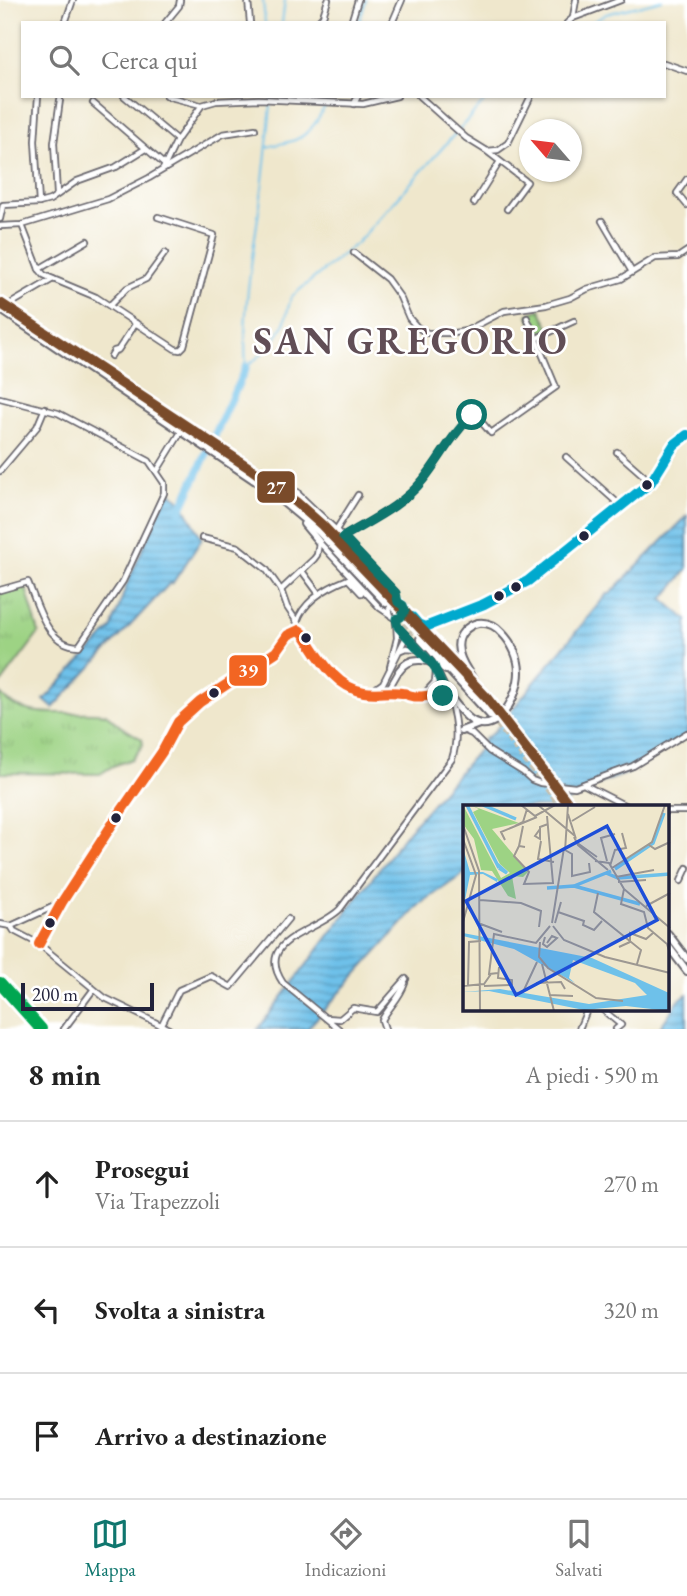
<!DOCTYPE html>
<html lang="it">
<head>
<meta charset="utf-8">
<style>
	:root { --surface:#fff; --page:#f2f2f2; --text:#222; --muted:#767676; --line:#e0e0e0; --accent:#0f766e }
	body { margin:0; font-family:"EB Garamond",serif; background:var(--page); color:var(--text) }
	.compass { position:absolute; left:519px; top:119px; width:63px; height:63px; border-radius:50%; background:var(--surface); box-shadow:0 2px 5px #0004; rotate:298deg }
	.scale { position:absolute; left:21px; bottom:18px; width:133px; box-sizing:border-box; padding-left:7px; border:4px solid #22223b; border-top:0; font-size:19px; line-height:24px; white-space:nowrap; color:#22223b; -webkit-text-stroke:5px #fff; paint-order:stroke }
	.stop { position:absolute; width:21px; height:21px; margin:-16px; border:5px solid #0f766e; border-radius:50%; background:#fff }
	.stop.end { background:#0f766e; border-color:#fff; box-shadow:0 2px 7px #0008 }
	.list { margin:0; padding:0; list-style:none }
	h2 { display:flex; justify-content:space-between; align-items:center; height:91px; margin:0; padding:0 28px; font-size:30px }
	h2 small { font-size:23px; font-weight:400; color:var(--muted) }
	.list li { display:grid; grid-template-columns:46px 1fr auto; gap:21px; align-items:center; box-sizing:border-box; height:126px; padding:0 28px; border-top:2px solid var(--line) }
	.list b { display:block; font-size:26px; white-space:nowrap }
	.list p { margin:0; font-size:23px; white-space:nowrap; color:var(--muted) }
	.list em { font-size:23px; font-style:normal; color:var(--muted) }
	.icon { flex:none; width:38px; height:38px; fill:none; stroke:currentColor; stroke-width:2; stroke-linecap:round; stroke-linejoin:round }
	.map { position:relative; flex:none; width:687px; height:1029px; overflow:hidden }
	.search { position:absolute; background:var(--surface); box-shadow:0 2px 5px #0004; left:21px; right:21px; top:21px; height:77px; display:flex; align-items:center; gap:18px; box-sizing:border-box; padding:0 24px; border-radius:0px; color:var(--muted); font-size:26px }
	.sheet { height:469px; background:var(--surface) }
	nav { display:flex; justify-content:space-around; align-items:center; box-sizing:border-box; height:98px; border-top:2px solid var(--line); background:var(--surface); font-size:19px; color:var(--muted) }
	nav a { display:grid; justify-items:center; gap:4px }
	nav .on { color:var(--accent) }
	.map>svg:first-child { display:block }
	.grass { fill:url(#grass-tufts); stroke:#607a60; stroke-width:2 }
	.garden { fill:#9dd384; stroke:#607a60; stroke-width:2 }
	.water { fill:url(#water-rules); stroke:#487292; stroke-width:2 }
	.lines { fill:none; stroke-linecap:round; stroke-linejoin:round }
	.stream { stroke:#6ec1ea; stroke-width:2 }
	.river { stroke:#6ec1ea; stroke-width:8 }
	.highway-tunnel { stroke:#c6c0af; stroke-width:6; stroke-dasharray:6 3; stroke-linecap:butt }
	.minor-casing { stroke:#6a676e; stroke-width:8 }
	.major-casing { stroke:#6a676e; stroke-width:9 }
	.highway-casing { stroke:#6a676e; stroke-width:10 }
	.minor { stroke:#fff; stroke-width:4.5 }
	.major { stroke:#fff; stroke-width:5 }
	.highway { stroke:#fff; stroke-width:6 }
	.minor-bridge-casing { stroke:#6a676e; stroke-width:8; stroke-linecap:butt }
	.minor-bridge { stroke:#fff; stroke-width:4.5 }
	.bus-1-casing { stroke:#fff; stroke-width:16 }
	.bus-2-casing { stroke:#fff; stroke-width:16 }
	.bus-3-casing { stroke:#fff; stroke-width:16 }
	.bus-1 { stroke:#00a9ce; stroke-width:10 }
	.bus-2 { stroke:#f26522; stroke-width:10 }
	.bus-3 { stroke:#7a4b2a; stroke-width:10 }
	.rail-1-casing { stroke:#fff; stroke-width:18 }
	.rail-1 { stroke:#00a651; stroke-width:12 }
	.route { stroke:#0f766e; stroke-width:9 }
	.bus-dot { fill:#22223b; stroke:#fff; stroke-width:2.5 }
	.labels { text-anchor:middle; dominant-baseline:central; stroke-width:5; stroke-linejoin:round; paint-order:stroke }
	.district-label { font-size:38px; font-weight:bold; letter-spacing:2px; fill:#614e56; stroke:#fff }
	.inset-river { fill:none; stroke:#6ec1ea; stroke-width:3.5 }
	.inset-road { fill:none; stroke:#9d9892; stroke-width:2 }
	.view { fill:#1d4ed8; fill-opacity:0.15; stroke:#1d4ed8; stroke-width:3.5 }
	.inset-edge { fill:none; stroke:#22223b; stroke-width:3.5 }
	.line-badge { stroke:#fff; stroke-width:2.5 }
	.badge-label { font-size:19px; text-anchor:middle; font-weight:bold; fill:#fff }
</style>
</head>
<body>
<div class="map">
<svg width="687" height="1029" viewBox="0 0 687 1029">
	<defs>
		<pattern id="grass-tufts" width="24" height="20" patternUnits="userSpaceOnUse" patternTransform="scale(1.75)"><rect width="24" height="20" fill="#9dd384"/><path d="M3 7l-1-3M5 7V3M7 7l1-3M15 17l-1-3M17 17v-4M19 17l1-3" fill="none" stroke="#87b573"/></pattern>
		<pattern id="water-rules" width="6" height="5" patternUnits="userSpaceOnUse" patternTransform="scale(1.75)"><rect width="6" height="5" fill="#6ec1ea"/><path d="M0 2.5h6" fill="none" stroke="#5a9cbf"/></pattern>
	</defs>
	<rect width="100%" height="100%" fill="#fff"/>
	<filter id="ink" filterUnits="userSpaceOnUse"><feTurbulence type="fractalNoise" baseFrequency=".0143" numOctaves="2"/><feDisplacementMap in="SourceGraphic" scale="14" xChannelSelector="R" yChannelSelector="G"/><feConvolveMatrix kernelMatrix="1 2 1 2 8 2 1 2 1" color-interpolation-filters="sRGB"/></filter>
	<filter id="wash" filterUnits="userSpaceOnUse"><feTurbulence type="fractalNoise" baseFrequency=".00686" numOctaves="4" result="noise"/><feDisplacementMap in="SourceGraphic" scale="28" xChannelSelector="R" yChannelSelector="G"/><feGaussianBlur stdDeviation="1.57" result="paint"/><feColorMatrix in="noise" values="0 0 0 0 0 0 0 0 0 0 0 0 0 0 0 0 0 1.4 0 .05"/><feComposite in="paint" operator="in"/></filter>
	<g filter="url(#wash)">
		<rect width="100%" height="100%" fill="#efe7cc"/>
		<!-- grass -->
		<g class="grass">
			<polygon points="25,585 39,633 0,685 0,593"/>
			<path d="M0 694C26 723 72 709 106 714L120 726 142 739 143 745 132 759 113 766 100 774 0 773Z"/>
		</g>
		<!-- garden -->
		<polygon class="garden" points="540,309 550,329 537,334 528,315"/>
		<!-- water -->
		<g class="water">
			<polygon points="169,490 183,504 202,539 172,584 170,583 53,708 44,700 111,629 127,584"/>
			<polygon points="687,516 687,570 663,599 687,620 687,737 660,751 628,773 598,784 559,807 465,807 465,873 420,904 307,1029 258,1029 408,831 482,746 484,739 493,733 607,594 610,594"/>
			<polygon points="687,994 687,1029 659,1029 679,1000"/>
		</g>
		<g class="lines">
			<!-- stream -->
			<g class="stream">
				<polyline points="263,0 265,23"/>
				<polyline points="282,23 285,0"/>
				<polyline points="359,23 366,0"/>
				<polyline points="591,23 606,14 662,0"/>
				<path d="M268 147C277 144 287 143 295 140 313 133 322 112 330 96"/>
				<path d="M246 366C242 312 252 258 260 204 265 168 268 132 272 96"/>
				<polyline points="246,367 268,349 284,325 291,297 357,243 489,96"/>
			</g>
			<!-- river -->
			<polyline class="river" points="180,511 246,367"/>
		</g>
	</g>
	<g filter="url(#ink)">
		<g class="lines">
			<!-- highway-tunnel -->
			<g class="highway-tunnel">
				<polyline points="386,603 420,639"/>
				<polyline points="496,710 569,804"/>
				<polyline points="492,717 561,807"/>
			</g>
			<defs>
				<g id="minor">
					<polyline points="248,0 250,23"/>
					<polyline points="573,17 576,0"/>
					<polyline points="65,23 73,0"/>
					<polyline points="165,23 179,6 180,0"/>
					<polyline points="317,23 323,16 328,0"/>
					<polyline points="351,23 358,0"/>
					<polyline points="392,23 402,0"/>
					<polyline points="567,23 573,18 621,0"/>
					<polyline points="664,63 687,71"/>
					<polyline points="38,96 35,141 39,203"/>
					<polyline points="124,96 177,140"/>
					<polyline points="166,96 201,105"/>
					<polyline points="419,96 466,138 487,151 498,150 508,143 531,96"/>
					<polyline points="93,103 165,165"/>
					<polyline points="354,104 358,96"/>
					<polyline points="488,152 527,182 507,209"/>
					<polyline points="163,169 177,140 202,105 216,101 259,99 363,104 397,96"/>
					<polyline points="687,179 677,193 687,205"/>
					<polyline points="57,194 54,143 60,100"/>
					<polyline points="474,203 499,163"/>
					<polyline points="0,219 3,205 39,203 50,200 77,181 116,167 145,149"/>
					<polyline points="602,221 632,272"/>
					<polyline points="22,225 39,269"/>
					<polyline points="0,226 22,225 108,199 149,178 223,134 255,129"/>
					<polyline points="354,253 387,279 400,297 409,318 417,327 427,333 454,333 466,331 504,311 546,305 570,298 587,289 621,279 655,258 678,257 687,251"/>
					<polyline points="53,279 44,275 39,269 87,241"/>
					<polyline points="110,305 127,288 146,279 165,253"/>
					<polyline points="8,309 12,303 53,279 96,297 175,349 180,350 184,346 214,235 158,217"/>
					<polyline points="537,338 574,321"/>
					<polyline points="111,356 114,351 118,350 136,323"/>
					<path d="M0 398 58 413 149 461 164 483V493L123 581 79 646C47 646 38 606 28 582L0 590"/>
					<polyline points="617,452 651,482"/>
					<polyline points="566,457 621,506"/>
					<polyline points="0,471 37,427 45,408"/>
					<polyline points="157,471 181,432"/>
					<polyline points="297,493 336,530 396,593 398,602 403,605 405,611 401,617 396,619 391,616 389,609 392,604 398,602"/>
					<polyline points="336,530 358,495"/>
					<path d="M343 537C371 520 402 506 423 480 440 459 452 434 473 415L477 417 491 433 556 387 527 318"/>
					<polyline points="202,538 238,547 266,569 281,590 287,607 297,622 299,630"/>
					<polyline points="319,542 380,608 389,614"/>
					<polyline points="302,571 319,594"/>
					<polyline points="281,590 314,559 317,555 319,543"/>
					<polyline points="405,611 418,624 425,627 484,604 528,581 651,482 674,445 687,435"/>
					<path d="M297 622C304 600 328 587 348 579L361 593"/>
					<polyline points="398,627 424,653"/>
					<polyline points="401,650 406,648 420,649"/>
					<polyline points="390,667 397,638 396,619"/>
					<polyline points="372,691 383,683 406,637"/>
					<polyline points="387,692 399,671"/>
					<polyline points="425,693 435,682 436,671"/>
					<polyline points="465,731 472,734 489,751 523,772 532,780 540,783 575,787 633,766 687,733"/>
					<polyline points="585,785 628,807"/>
					<polyline points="668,811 687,811"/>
					<polyline points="681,881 687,868"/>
					<polyline points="0,924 11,926 14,931 39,944 105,998 169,1029"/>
					<polyline points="11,926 61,903"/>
					<path d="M39 944 62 902 115 820 162 752 178 722 200 702 276 652 288 635 299 630 303 633C318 655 334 687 364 692 376 694 389 691 402 693 408 693 405 695 412 696 426 699 430 691 448 699"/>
					<polyline points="603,1010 621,1025 616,1029"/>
					<polyline points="326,1018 340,1019 353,1008 377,1012 406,979"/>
					<polyline points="161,1026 179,990 211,976 231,987 288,919"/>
					<polyline points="64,1029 93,990"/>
					<path d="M339 1029 283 983C253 939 318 932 340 909L452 759C462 728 450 694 434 666"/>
					<path d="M385 1029 382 1020C389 1007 400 998 405 983"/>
					<polyline points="579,1029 587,1010"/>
				</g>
				<polyline id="major" points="0,303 37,328"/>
				<g id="highway">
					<polyline points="0,309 266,488 319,532 386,603"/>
					<polyline points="37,328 273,484 322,525 392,598"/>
					<polyline points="274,481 297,493"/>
					<polyline points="304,524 319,542"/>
					<polyline points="426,634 472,682"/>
					<polyline points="420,639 491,716"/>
					<path d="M399 671C410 654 431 659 446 670"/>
					<path d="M446 692C453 700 461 713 471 720 498 738 519 694 519 672 519 658 512 643 502 633 496 626 488 622 478 623 473 624 468 627 464 631 446 651 475 680 486 697"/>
					<polyline points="484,695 496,710"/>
					<polyline points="461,731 479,724"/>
					<polyline points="569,804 571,807"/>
					<polyline points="668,934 687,959"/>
					<polyline points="668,946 687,971"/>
				</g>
			</defs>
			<!-- minor casing -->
			<use href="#minor" class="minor-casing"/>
			<!-- major casing -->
			<use href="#major" class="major-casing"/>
			<!-- highway casing -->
			<use href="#highway" class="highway-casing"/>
			<!-- minor -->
			<use href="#minor" class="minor"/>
			<!-- major -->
			<use href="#major" class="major"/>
			<!-- highway -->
			<use href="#highway" class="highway"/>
			<defs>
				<polyline id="minor-bridge" points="424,653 434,666"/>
			</defs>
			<!-- minor-bridge casing -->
			<use href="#minor-bridge" class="minor-bridge-casing"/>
			<!-- minor-bridge -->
			<use href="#minor-bridge" class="minor-bridge"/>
			<defs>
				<polyline id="bus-1" points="412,617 418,624 425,627 484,604 528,581 651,482 674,445 687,435"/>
				<path id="bus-2" d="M39 944 62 902 115 820 162 752 178 722 200 702 276 652 288 635 299 630 303 633C318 655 334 687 364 692 376 694 389 691 402 693 408 693 405 695 412 696 426 699 430 691 448 699"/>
				<polyline id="bus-3" points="0,303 251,469 296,502 322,525 486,697 571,807"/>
			</defs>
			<!-- bus-1 casing -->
			<use href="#bus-1" class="bus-1-casing"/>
			<!-- bus-2 casing -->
			<use href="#bus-2" class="bus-2-casing"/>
			<!-- bus-3 casing -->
			<use href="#bus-3" class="bus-3-casing"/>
			<!-- bus-1 -->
			<use href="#bus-1" class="bus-1"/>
			<!-- bus-2 -->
			<use href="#bus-2" class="bus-2"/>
			<!-- bus-3 -->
			<use href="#bus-3" class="bus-3"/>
			<defs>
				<polyline id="rail-1" points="0,983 41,1029"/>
			</defs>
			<!-- rail-1 casing -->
			<use href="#rail-1" class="rail-1-casing"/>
			<!-- rail-1 -->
			<use href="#rail-1" class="rail-1"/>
		</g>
	</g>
	<g class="lines" filter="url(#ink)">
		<!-- route -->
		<path class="route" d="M443 696 448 699 434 666 398 627 396 619 401 617 405 611 403 605 398 602 396 593 343 537C371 520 402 506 423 480 440 459 452 434 472 415"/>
	</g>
	<!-- markers -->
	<g class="bus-dot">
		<circle cx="647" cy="485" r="6"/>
		<circle cx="584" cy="536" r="6"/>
		<circle cx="516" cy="587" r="6"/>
		<circle cx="499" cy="596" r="6"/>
		<circle cx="306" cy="638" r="6"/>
		<circle cx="214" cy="693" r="6"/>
		<circle cx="116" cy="818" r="6"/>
		<circle cx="50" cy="923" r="6"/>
	</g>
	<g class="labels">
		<!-- district labels -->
		<g class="district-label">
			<text x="411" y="340">SAN GREGORIO</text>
		</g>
	</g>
	<!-- overview -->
	<g transform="translate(463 805)">
		<rect width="206" height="206" fill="#efe7cc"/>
		<path d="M0 0 38 73 47 68 37 59 10 7 16 4 7 0 56 18 29 24 65 67 60 72 49 71 53 94 45 91 29 66 18 65 11 34 0 19Z" fill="#9dd384"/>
		<path d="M0 43 7 67H20L35 74 34 77 20 69 7 70 0 105ZM0 128 129 153 206 188V206L163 201 121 205 26 186 0 187 37 184 126 199 184 190 172 178 110 155 106 173 112 178 51 144 0 131Z" fill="#6ec1ea"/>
		<path class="inset-river" d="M4 0 36 63M20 0 53 14M34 59 44 68 36 63M152 64 190 38 201 8M143 68 155 73 207 69M111 81 177 99M111 81 148 66M84 83 111 81"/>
		<path class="inset-road" d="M58 0 72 11 92 0M75 0 112 31 105 9M109 16 132 2M0 20 16 66 17 206M52 21 60 17 64 4M60 21 56 41 62 42M77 24 72 31 77 34V22L85 19M111 32 115 40 145 65M0 34 13 70 0 117M42 35 38 27 74 12M78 36 75 54 91 57M113 37 134 52M186 40 192 44 207 37M56 41 51 51 66 67 61 79 90 78 84 11M102 45 109 49V71L127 67 126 58M102 46 105 0M132 56 146 58 161 84 158 99 181 107 185 123 204 139 207 149M144 56 138 33 152 29M147 61 152 45 163 43 159 28M149 63 189 37 202 0M153 72 191 65M155 77 183 75M161 84 207 123M135 88 131 107 178 145 174 159M17 95 58 98 78 106 76 122M183 101 207 88M95 107 121 116 120 120 131 125 139 116M15 118 39 127M89 118 101 43M92 118 98 97M90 121 101 135 142 152 207 168M82 132 80 139 84 142 94 133 89 131 84 138M77 137 76 152 85 163 133 193 160 196M156 142 167 137V128L183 134 190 128M79 159 91 206M36 162 35 173 49 175V180M35 168 26 169 31 129 73 138 87 121M73 178 98 177 102 184M5 180 6 137 18 136M0 181 21 179 28 169M21 181 48 180M60 187 74 157M86 190 110 191"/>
		<path class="view" d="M144 21 194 115 53 190 3 96Z"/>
		<rect width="206" height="206" class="inset-edge"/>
	</g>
	<g class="line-badge">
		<rect x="256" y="470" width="40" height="34" rx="7" fill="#7a4b2a"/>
		<rect x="228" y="654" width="40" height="33" rx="7" fill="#f26522"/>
	</g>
	<g class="badge-label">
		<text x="276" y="494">27</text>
		<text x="248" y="677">39</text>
	</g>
</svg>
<svg class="compass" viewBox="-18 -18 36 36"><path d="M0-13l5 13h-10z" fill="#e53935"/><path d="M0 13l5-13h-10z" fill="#767676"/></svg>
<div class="scale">200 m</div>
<div class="stop" style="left:472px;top:415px"></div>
<div class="stop end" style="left:443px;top:696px"></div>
<div class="search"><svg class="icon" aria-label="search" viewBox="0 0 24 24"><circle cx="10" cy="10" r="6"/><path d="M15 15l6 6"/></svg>Cerca qui</div>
</div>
<section class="sheet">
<h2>8 min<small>A piedi · 590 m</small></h2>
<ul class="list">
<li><svg class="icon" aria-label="ahead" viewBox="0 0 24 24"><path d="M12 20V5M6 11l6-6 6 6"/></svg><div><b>Prosegui</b><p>Via Trapezzoli</p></div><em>270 m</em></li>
<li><svg class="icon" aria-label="left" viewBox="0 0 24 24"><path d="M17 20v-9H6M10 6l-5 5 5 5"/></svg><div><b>Svolta a sinistra</b></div><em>320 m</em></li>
<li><svg class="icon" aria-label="arrive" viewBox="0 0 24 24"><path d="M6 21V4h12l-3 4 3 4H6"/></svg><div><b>Arrivo a destinazione</b></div></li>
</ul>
</section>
<nav>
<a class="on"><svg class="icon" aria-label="map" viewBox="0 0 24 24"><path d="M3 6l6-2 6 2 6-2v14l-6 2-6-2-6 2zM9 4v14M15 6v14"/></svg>Mappa</a>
<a><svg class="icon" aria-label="directions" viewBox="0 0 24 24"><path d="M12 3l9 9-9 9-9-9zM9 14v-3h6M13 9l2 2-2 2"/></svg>Indicazioni</a>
<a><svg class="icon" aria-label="saved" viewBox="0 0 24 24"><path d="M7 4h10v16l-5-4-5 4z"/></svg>Salvati</a>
</nav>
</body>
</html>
